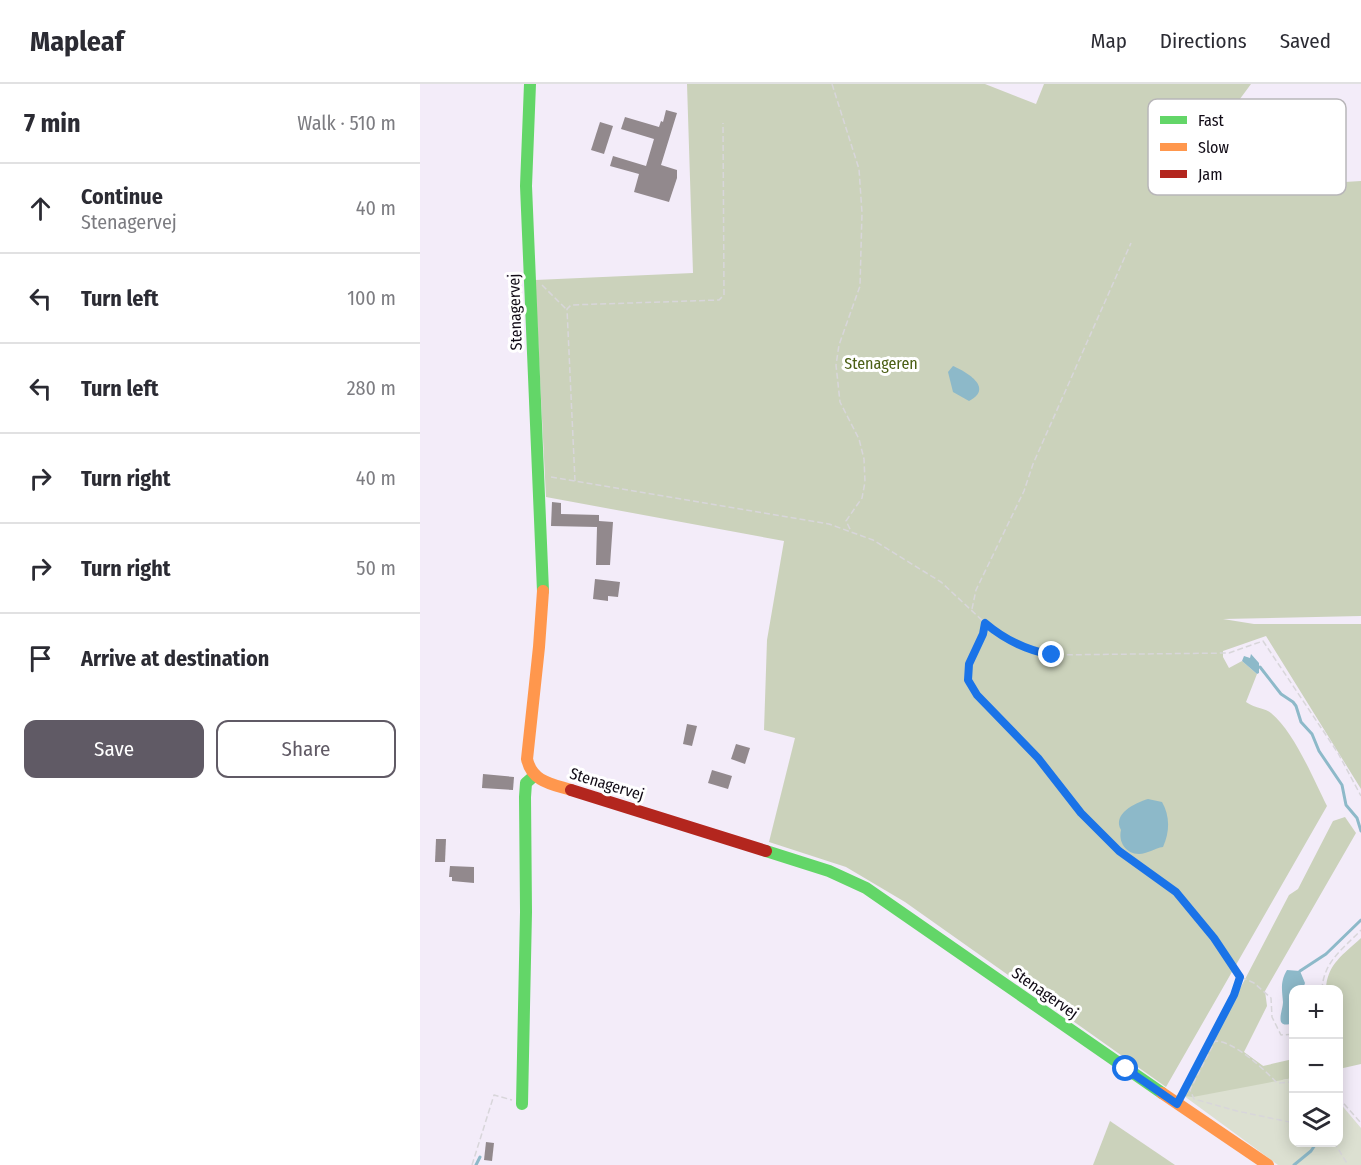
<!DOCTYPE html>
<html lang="en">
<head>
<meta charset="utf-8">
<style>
	:root { --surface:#fff; --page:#f2f2f3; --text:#2b2b33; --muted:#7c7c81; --line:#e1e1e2; --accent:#605a65 }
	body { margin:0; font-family:"Fira Sans Condensed",sans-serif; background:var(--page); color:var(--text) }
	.controls { position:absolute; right:18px; bottom:18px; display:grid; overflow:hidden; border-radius:12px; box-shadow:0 3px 15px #0003 }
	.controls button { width:54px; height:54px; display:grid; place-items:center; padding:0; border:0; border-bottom:2px solid var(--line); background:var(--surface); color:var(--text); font:30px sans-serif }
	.stop { position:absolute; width:18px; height:18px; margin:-14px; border:4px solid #1a73e8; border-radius:50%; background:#fff }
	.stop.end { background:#1a73e8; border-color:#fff; box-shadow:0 2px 6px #0008 }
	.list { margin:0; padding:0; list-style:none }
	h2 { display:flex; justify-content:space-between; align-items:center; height:78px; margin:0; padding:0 24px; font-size:26px }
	h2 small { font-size:20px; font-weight:400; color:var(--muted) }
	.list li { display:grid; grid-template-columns:39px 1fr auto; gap:18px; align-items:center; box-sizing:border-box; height:90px; padding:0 24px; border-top:2px solid var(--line) }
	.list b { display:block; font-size:22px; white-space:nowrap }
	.list p { margin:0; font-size:20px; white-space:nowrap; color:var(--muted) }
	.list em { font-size:20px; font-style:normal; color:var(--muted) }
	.actions { display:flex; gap:12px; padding:18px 24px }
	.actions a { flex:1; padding:14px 0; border:2px solid var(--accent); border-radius:12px; text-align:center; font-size:21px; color:var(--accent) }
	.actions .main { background:var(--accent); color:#fff }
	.icon { flex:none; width:33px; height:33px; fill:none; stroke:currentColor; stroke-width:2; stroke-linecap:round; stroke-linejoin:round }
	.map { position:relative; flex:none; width:941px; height:1081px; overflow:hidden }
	header { display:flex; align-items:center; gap:36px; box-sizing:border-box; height:84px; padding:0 30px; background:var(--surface); border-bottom:2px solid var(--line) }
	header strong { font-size:28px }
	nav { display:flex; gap:33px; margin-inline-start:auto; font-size:21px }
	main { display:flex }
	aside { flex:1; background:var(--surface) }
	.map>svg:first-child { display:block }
	.green { fill:#dce0d1 }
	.forest { fill:#cbd2bb }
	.water { fill:#8db9c9 }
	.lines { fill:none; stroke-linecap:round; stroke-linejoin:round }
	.stream { stroke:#8db9c9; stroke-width:3 }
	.building { fill:#92898d }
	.path { stroke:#d8d6da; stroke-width:1.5; stroke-dasharray:6 3; stroke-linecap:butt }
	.fast { stroke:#63d668; stroke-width:12 }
	.slow { stroke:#ff974d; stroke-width:12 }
	.jam { stroke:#b3261e; stroke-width:12 }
	.route { stroke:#1a73e8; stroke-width:8 }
	.labels { text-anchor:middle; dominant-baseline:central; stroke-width:6; stroke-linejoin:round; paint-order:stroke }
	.street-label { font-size:16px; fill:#110b16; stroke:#fff }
	.park-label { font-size:16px; fill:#4b5f14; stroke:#fff }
	.key { fill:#fff; stroke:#b8b6b9; stroke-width:1.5 }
	.key-label { font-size:16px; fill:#110b16 }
</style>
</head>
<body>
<header>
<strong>Mapleaf</strong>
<nav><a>Map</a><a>Directions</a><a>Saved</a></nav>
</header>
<main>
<aside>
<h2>7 min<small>Walk · 510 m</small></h2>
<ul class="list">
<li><svg class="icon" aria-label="ahead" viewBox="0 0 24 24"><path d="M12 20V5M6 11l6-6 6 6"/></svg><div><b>Continue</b><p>Stenagervej</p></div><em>40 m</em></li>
<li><svg class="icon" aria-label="left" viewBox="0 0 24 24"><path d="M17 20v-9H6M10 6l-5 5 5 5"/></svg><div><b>Turn left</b></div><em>100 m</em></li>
<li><svg class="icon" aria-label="left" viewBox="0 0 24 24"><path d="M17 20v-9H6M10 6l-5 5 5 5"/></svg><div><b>Turn left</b></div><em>280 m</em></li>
<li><svg class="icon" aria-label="right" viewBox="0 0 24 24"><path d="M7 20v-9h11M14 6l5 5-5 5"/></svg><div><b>Turn right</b></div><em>40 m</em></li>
<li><svg class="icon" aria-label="right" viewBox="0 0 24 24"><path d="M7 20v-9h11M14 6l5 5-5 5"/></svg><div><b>Turn right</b></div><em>50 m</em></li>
<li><svg class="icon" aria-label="arrive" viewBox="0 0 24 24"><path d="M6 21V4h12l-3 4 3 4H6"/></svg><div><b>Arrive at destination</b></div></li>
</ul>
<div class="actions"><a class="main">Save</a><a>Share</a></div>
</aside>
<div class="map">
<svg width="941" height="1081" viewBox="0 0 941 1081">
	<rect width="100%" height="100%" fill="#f3ecf9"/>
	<!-- green -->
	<polygon class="green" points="797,949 863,996 873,994 874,1058 918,1058 919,1018 941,1044 941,1081 858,1081 764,1012"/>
	<!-- forest -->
	<g class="forest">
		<path d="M267 0H565L616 20 624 0H831L814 23 809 105 941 97V532L803 535 834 540H941V705L846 552 803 567V573L809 584 822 577 837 590 826 618C836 625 846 624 851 629 874 648 893 694 907 722L746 1003 485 818 426 783 349 758 375 654 344 646 347 556 364 457 126 413 115 196 273 189Z"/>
		<polygon points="925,733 936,749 845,907 847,922 824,968 843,982 873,975 873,994 773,1013 764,1012 869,811 878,805 913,737"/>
		<path d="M941 854V980L919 985 918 906 906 905C907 880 924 870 941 854Z"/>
		<polygon points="690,1037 755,1081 673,1081"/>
	</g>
	<!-- water -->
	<g class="water">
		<path d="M533 282C547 288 574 304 549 317L533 308 528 288Z"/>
		<polygon points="831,570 839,579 839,589 837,590 822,577 824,572 830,574"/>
		<path d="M728 715 742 718C750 732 750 748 743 763 735 764 727 770 719 770 706 770 698 758 701 746 692 730 715 719 728 715Z"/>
		<path d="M867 886 880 887 885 899 883 905 874 906 873 939C853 946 863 927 863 918 862 905 860 898 867 886Z"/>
	</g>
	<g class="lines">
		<!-- stream -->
		<g class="stream">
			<polyline points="840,583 861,610 873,618 876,622 881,638 892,650 899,667 922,701 926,721 937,734 941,747"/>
			<polyline points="880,887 906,870 941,836"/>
			<polyline points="56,1081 60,1073"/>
			<polyline points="874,1081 891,1067 897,1058"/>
		</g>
	</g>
	<!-- building -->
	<g class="building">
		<polygon points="246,26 257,29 241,81 257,86 257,94 249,118 214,108 219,90 190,82 193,72 226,82 234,55 201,45 205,33 239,43 241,37 243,38"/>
		<polygon points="180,38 193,42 184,70 171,66"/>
		<polygon points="132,418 141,419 141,430 179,431 179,437 193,438 190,481 176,481 177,443 131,442"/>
		<polygon points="175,495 200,498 198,513 188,512 188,517 173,515"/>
		<polygon points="267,640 277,642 272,662 263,660"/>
		<polygon points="316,660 330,664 325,680 311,675"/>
		<polygon points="292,686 312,692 308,705 288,699"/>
		<polygon points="63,690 94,693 93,706 62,704"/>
		<polygon points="16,755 26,755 25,778 15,778"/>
		<polygon points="30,782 54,783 54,799 32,797 32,793 29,793"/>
		<polygon points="66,1058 74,1059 72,1077 64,1076"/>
	</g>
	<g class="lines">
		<!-- path -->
		<g class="path">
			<polyline points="412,0 439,85 442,129 440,202 419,261 416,281 420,318 439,355 444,375 445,398 442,414 426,437 431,447"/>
			<polyline points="122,201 146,225"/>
			<polyline points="131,393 409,440 453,456 521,498 565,539 563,550 549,580 548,596 557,611 618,674 661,729 699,767 756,808 794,854 820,893 814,911 763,1008"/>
			<polyline points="155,397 147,225 151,221 299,216 304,211 303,39"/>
			<polyline points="552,525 556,506 604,407 613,380 711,159"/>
			<path d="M565 539C585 556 605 566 631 571L809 569 843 557 918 669 941 712"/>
			<polyline points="821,893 834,899 851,914 852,933 861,951 874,950"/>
			<path d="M902 906C903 878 923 865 941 846"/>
			<path d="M874 998 857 999C844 985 814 957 795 957L770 1006 774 1015 817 1027 874 1039"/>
			<polyline points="918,1013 941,1039"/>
			<polyline points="914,1058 928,1081"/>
			<polyline points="52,1081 74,1011 92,1016"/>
		</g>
		<!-- fast -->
		<g class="fast">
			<polyline points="110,0 106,102 123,507"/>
			<polyline points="346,767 409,787 446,804 742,1009"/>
			<polyline points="102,1020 106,828 105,713 106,699 114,692"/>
		</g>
		<!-- slow -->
		<g class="slow">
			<path d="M123 507 119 563 107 675C112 698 132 700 151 706"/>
			<polyline points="742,1009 848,1081"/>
		</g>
		<!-- jam -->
		<polyline class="jam" points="151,706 346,767"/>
	</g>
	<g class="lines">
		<!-- route -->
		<path class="route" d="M632 571C605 566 585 556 565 539L563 550 549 580 548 596 557 611 618 674 661 729 699 767 756 808 794 854 820 893 814 911 757 1020 706 985"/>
	</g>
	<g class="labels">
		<!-- street labels -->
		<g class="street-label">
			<text transform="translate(95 228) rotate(-92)">Stenagervej</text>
			<text transform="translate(187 700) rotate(17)">Stenagervej</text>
			<text transform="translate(625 909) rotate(35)">Stenagervej</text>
		</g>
		<!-- park labels -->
		<g class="park-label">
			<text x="461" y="279">Stenageren</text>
		</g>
	</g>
	<!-- legend -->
	<rect x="728" y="15" width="198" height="96" rx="9" class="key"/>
	<rect x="740" y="32" width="27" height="8" fill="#63d668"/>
	<rect x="740" y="59" width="27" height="8" fill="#ff974d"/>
	<rect x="740" y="86" width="27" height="8" fill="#b3261e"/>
	<g class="key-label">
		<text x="778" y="42">Fast</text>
		<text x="778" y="69">Slow</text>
		<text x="778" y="96">Jam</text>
	</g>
</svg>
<div class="controls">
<button>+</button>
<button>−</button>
<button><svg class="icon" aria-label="layers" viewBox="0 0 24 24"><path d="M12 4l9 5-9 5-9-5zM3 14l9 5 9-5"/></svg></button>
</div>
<div class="stop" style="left:706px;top:985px"></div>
<div class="stop end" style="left:632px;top:571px"></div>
</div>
</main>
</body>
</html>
